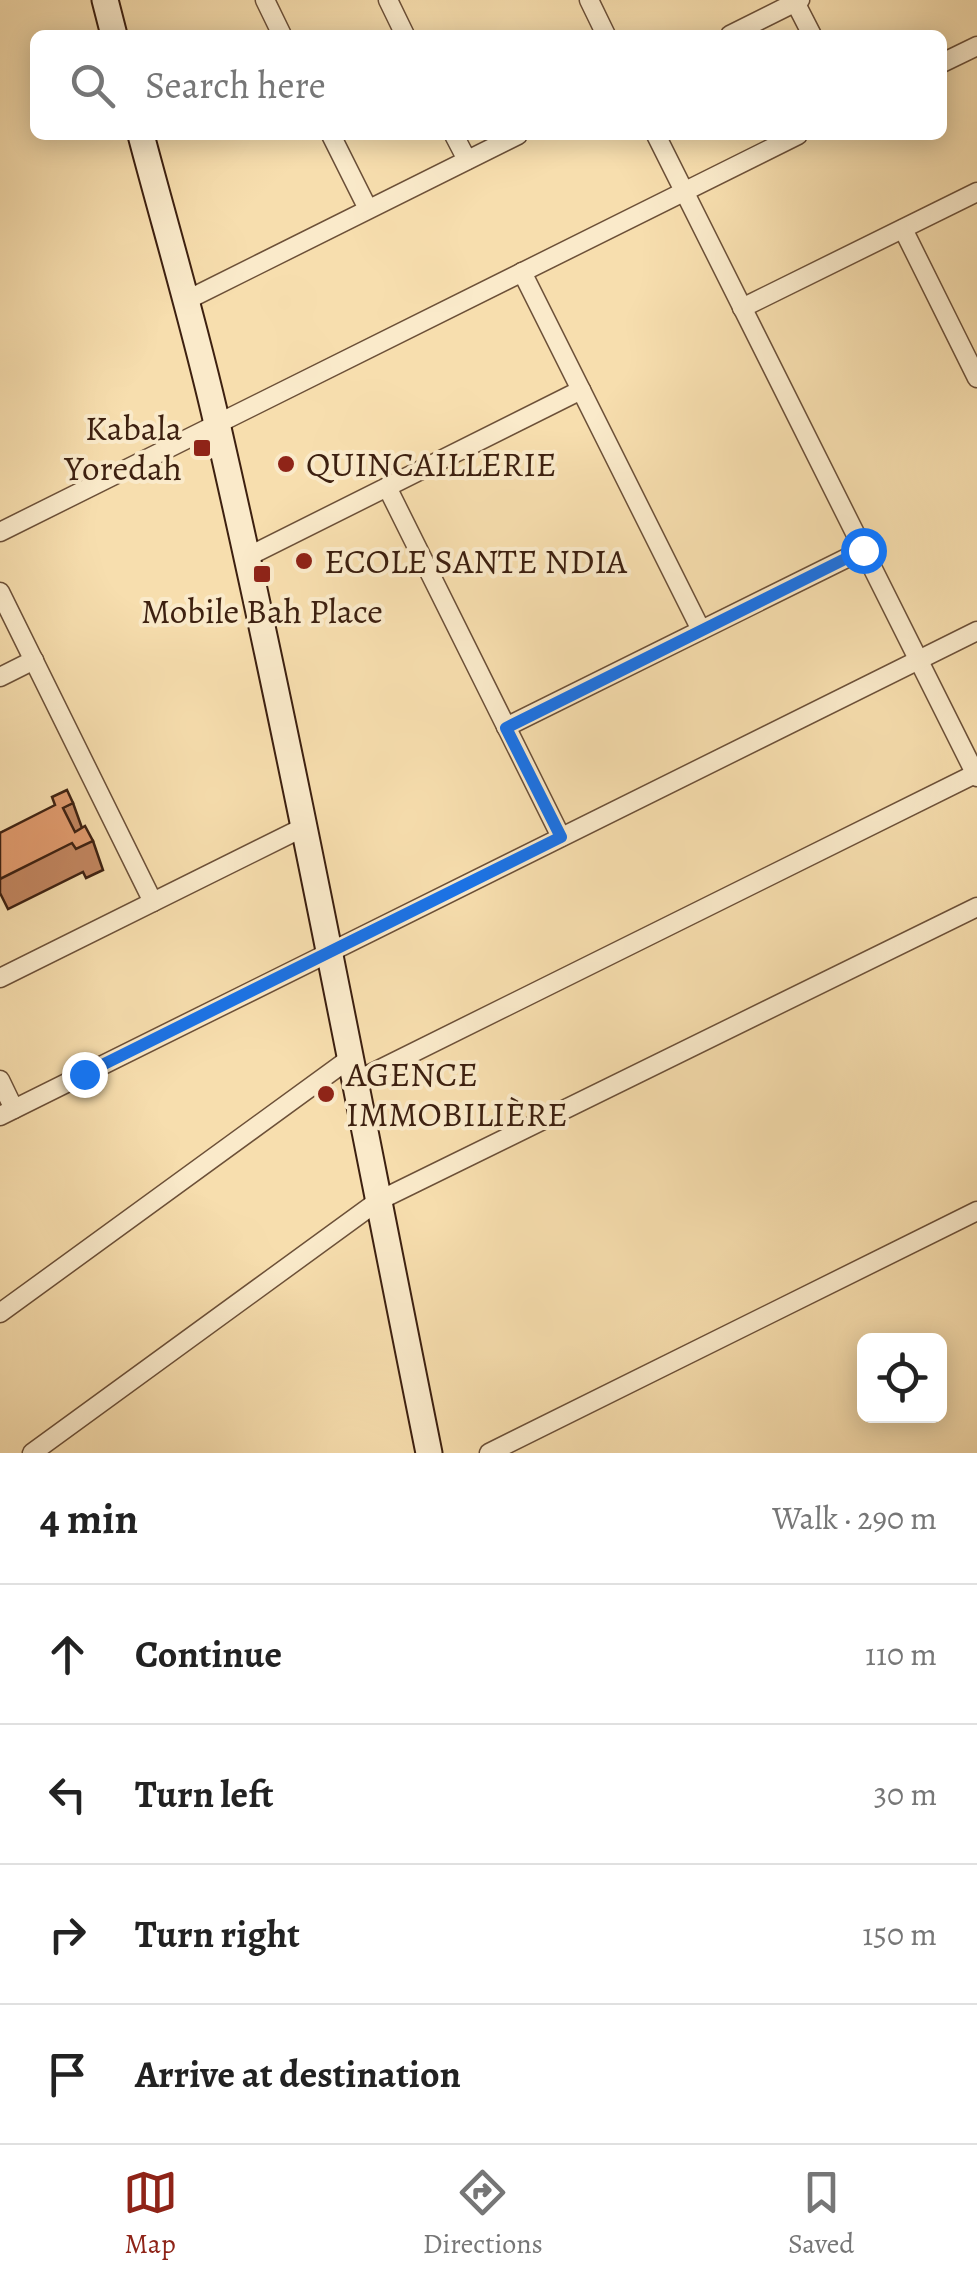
<!DOCTYPE html>
<html lang="en">
<head>
<meta charset="utf-8">
<style>
	:root { --surface:#fff; --page:#f6f6f6; --text:#222; --muted:#767676; --line:#e0e0e0; --accent:#8f2418 }
	body { margin:0; font-family:Alegreya,serif; background:var(--page); color:var(--text) }
	.controls { position:absolute; right:30px; bottom:30px; display:grid; overflow:hidden; border-radius:15px; box-shadow:0 5px 25px #0003 }
	.controls button { width:90px; height:90px; display:grid; place-items:center; padding:0; border:0; border-bottom:2px solid var(--line); background:var(--surface); color:var(--text); font:50px sans-serif }
	.stop { position:absolute; width:30px; height:30px; margin:-22px; border:8px solid #1a73e8; border-radius:50%; background:#fff }
	.stop.end { background:#1a73e8; border-color:#fff; box-shadow:0 2px 10px #0008 }
	.list { margin:0; padding:0; list-style:none }
	h2 { display:flex; justify-content:space-between; align-items:center; height:130px; margin:0; padding:0 40px; font-size:42px }
	h2 small { font-size:32px; font-weight:400; color:var(--muted) }
	.list li { display:grid; grid-template-columns:65px 1fr auto; gap:30px; align-items:center; box-sizing:border-box; height:140px; padding:0 40px; border-top:2px solid var(--line) }
	.list b { display:block; font-size:38px; white-space:nowrap }
	.list em { font-size:32px; font-style:normal; color:var(--muted) }
	.icon { flex:none; width:55px; height:55px; fill:none; stroke:currentColor; stroke-width:2; stroke-linecap:round; stroke-linejoin:round }
	.map { position:relative; flex:none; width:977px; height:1453px; overflow:hidden }
	.search { position:absolute; background:var(--surface); box-shadow:0 5px 25px #0003; left:30px; right:30px; top:30px; height:110px; display:flex; align-items:center; gap:25px; box-sizing:border-box; padding:0 35px; border-radius:15px; color:var(--muted); font-size:38px }
	.sheet { height:690px; background:var(--surface) }
	nav { display:flex; justify-content:space-around; align-items:center; box-sizing:border-box; height:140px; border-top:2px solid var(--line); background:var(--surface); font-size:28px; color:var(--muted) }
	nav a { display:grid; justify-items:center; gap:5px }
	nav .on { color:var(--accent) }
	.map>svg:first-child { display:block }
	.lines { fill:none; stroke-linecap:round; stroke-linejoin:round }
	.street-casing { stroke:#6c5038; stroke-width:21 }
	.secondary-casing { stroke:#3d2010; stroke-width:29 }
	.street { stroke:#faeaca; stroke-width:18 }
	.secondary { stroke:#faeaca; stroke-width:25 }
	.wall { fill:#c2855f; stroke:#3d2010; stroke-width:2.5 }
	.building { fill:#e29b6e; stroke:#3d2010; stroke-width:2.5 }
	.route { stroke:#1a73e8; stroke-width:12 }
	.poi-dot { fill:#8f2418; stroke:#faeaca; stroke-width:4 }
	.labels { text-anchor:middle; dominant-baseline:central; stroke-width:8; stroke-linejoin:round; paint-order:stroke }
	.poi-label { font-size:35px; fill:#3d2010; stroke:#faeaca; text-anchor:start }
</style>
</head>
<body>
<div class="map">
<svg width="977" height="1453" viewBox="0 0 977 1453">
	<rect width="100%" height="100%" fill="#f7deae"/>
	<filter id="stains"><feTurbulence type="fractalNoise" baseFrequency=".002" numOctaves="4"/><feColorMatrix values="0 0 0 0 .2 0 0 0 0 .09 0 0 0 0 .02 0 0 0 .5 -.17"/></filter>
	<radialGradient id="worn" r=".72"><stop offset=".6" stop-color="#630" stop-opacity="0"/><stop offset="1" stop-color="#630" stop-opacity=".3"/></radialGradient>
	<g class="lines">
		<defs>
			<g id="street">
				<polyline points="265,0 282,35"/>
				<polyline points="388,0 405,35"/>
				<polyline points="589,0 606,35"/>
				<polyline points="794,0 812,35"/>
				<polyline points="730,35 800,0"/>
				<polyline points="942,63 977,46"/>
				<polyline points="331,135 368,209"/>
				<polyline points="454,135 467,160"/>
				<polyline points="656,135 977,777"/>
				<polyline points="903,229 977,378"/>
				<polyline points="522,272 701,630"/>
				<polyline points="185,301 518,135"/>
				<polyline points="742,308 977,192"/>
				<polyline points="387,487 561,837"/>
				<polyline points="0,532 798,135"/>
				<polyline points="247,557 581,390"/>
				<polyline points="0,592 153,902"/>
				<polyline points="0,677 34,660"/>
				<polyline points="506,727 863,550"/>
				<polyline points="0,978 304,827"/>
				<polyline points="0,1080 14,1109"/>
				<polyline points="354,1082 977,773"/>
				<polyline points="0,1116 977,631"/>
				<polyline points="0,1313 349,1059"/>
				<polyline points="32,1453 378,1201 977,907"/>
				<polyline points="489,1453 977,1211"/>
			</g>
			<g id="secondary">
				<polyline points="105,0 114,35"/>
				<path d="M141 135C167 233 196 330 218 428 296 768 360 1111 429 1453"/>
			</g>
		</defs>
		<!-- street casing -->
		<use href="#street" class="street-casing"/>
		<!-- secondary casing -->
		<use href="#secondary" class="secondary-casing"/>
		<!-- street -->
		<use href="#street" class="street"/>
		<!-- secondary -->
		<use href="#secondary" class="secondary"/>
	</g>
	<!-- wall -->
	<polygon class="wall" points="73,803 82,828 93,841 103,870 86,878 83,872 8,909 0,893 0,833"/>
	<!-- building -->
	<polygon class="building" points="67,790 73,803 63,808 75,832 85,826 93,841 76,849 72,843 0,879 0,833 55,805 52,797"/>
	<g class="lines">
		<!-- route -->
		<polyline class="route" points="84,1074 561,837 506,728 863,550"/>
	</g>
	<!-- markers -->
	<g class="poi-dot">
		<rect x="192" y="438" width="20" height="20" rx="5"/>
		<circle cx="286" cy="464" r="10"/>
		<circle cx="304" cy="561" r="10"/>
		<rect x="252" y="564" width="20" height="20" rx="5"/>
		<circle cx="326" cy="1094" r="10"/>
	</g>
	<g class="labels">
		<!-- poi labels -->
		<g class="poi-label">
			<text x="182" y="428" text-anchor="end">Kabala<tspan x="182" dy="40">Yoredah</tspan></text>
			<text x="306" y="464">QUINCAILLERIE</text>
			<text x="324" y="561">ECOLE SANTE NDIA</text>
			<text x="262" y="611" text-anchor="middle">Mobile Bah Place</text>
			<text x="346" y="1074">AGENCE<tspan x="346" dy="40">IMMOBILIÈRE</tspan></text>
		</g>
	</g>
	<rect width="100%" height="100%" filter="url(#stains)"/>
	<rect width="100%" height="100%" fill="url(#worn)"/>
</svg>
<div class="controls">
<button><svg class="icon" aria-label="locate" viewBox="0 0 24 24"><circle cx="12" cy="12" r="6"/><path d="M12 2v4M12 18v4M2 12h4M18 12h4"/></svg></button>
</div>
<div class="stop" style="left:863px;top:550px"></div>
<div class="stop end" style="left:84px;top:1074px"></div>
<div class="search"><svg class="icon" aria-label="search" viewBox="0 0 24 24"><circle cx="10" cy="10" r="6"/><path d="M15 15l6 6"/></svg>Search here</div>
</div>
<section class="sheet">
<h2>4 min<small>Walk · 290 m</small></h2>
<ul class="list">
<li><svg class="icon" aria-label="ahead" viewBox="0 0 24 24"><path d="M12 20V5M6 11l6-6 6 6"/></svg><div><b>Continue</b></div><em>110 m</em></li>
<li><svg class="icon" aria-label="left" viewBox="0 0 24 24"><path d="M17 20v-9H6M10 6l-5 5 5 5"/></svg><div><b>Turn left</b></div><em>30 m</em></li>
<li><svg class="icon" aria-label="right" viewBox="0 0 24 24"><path d="M7 20v-9h11M14 6l5 5-5 5"/></svg><div><b>Turn right</b></div><em>150 m</em></li>
<li><svg class="icon" aria-label="arrive" viewBox="0 0 24 24"><path d="M6 21V4h12l-3 4 3 4H6"/></svg><div><b>Arrive at destination</b></div></li>
</ul>
</section>
<nav>
<a class="on"><svg class="icon" aria-label="map" viewBox="0 0 24 24"><path d="M3 6l6-2 6 2 6-2v14l-6 2-6-2-6 2zM9 4v14M15 6v14"/></svg>Map</a>
<a><svg class="icon" aria-label="directions" viewBox="0 0 24 24"><path d="M12 3l9 9-9 9-9-9zM9 14v-3h6M13 9l2 2-2 2"/></svg>Directions</a>
<a><svg class="icon" aria-label="saved" viewBox="0 0 24 24"><path d="M7 4h10v16l-5-4-5 4z"/></svg>Saved</a>
</nav>
</body>
</html>
